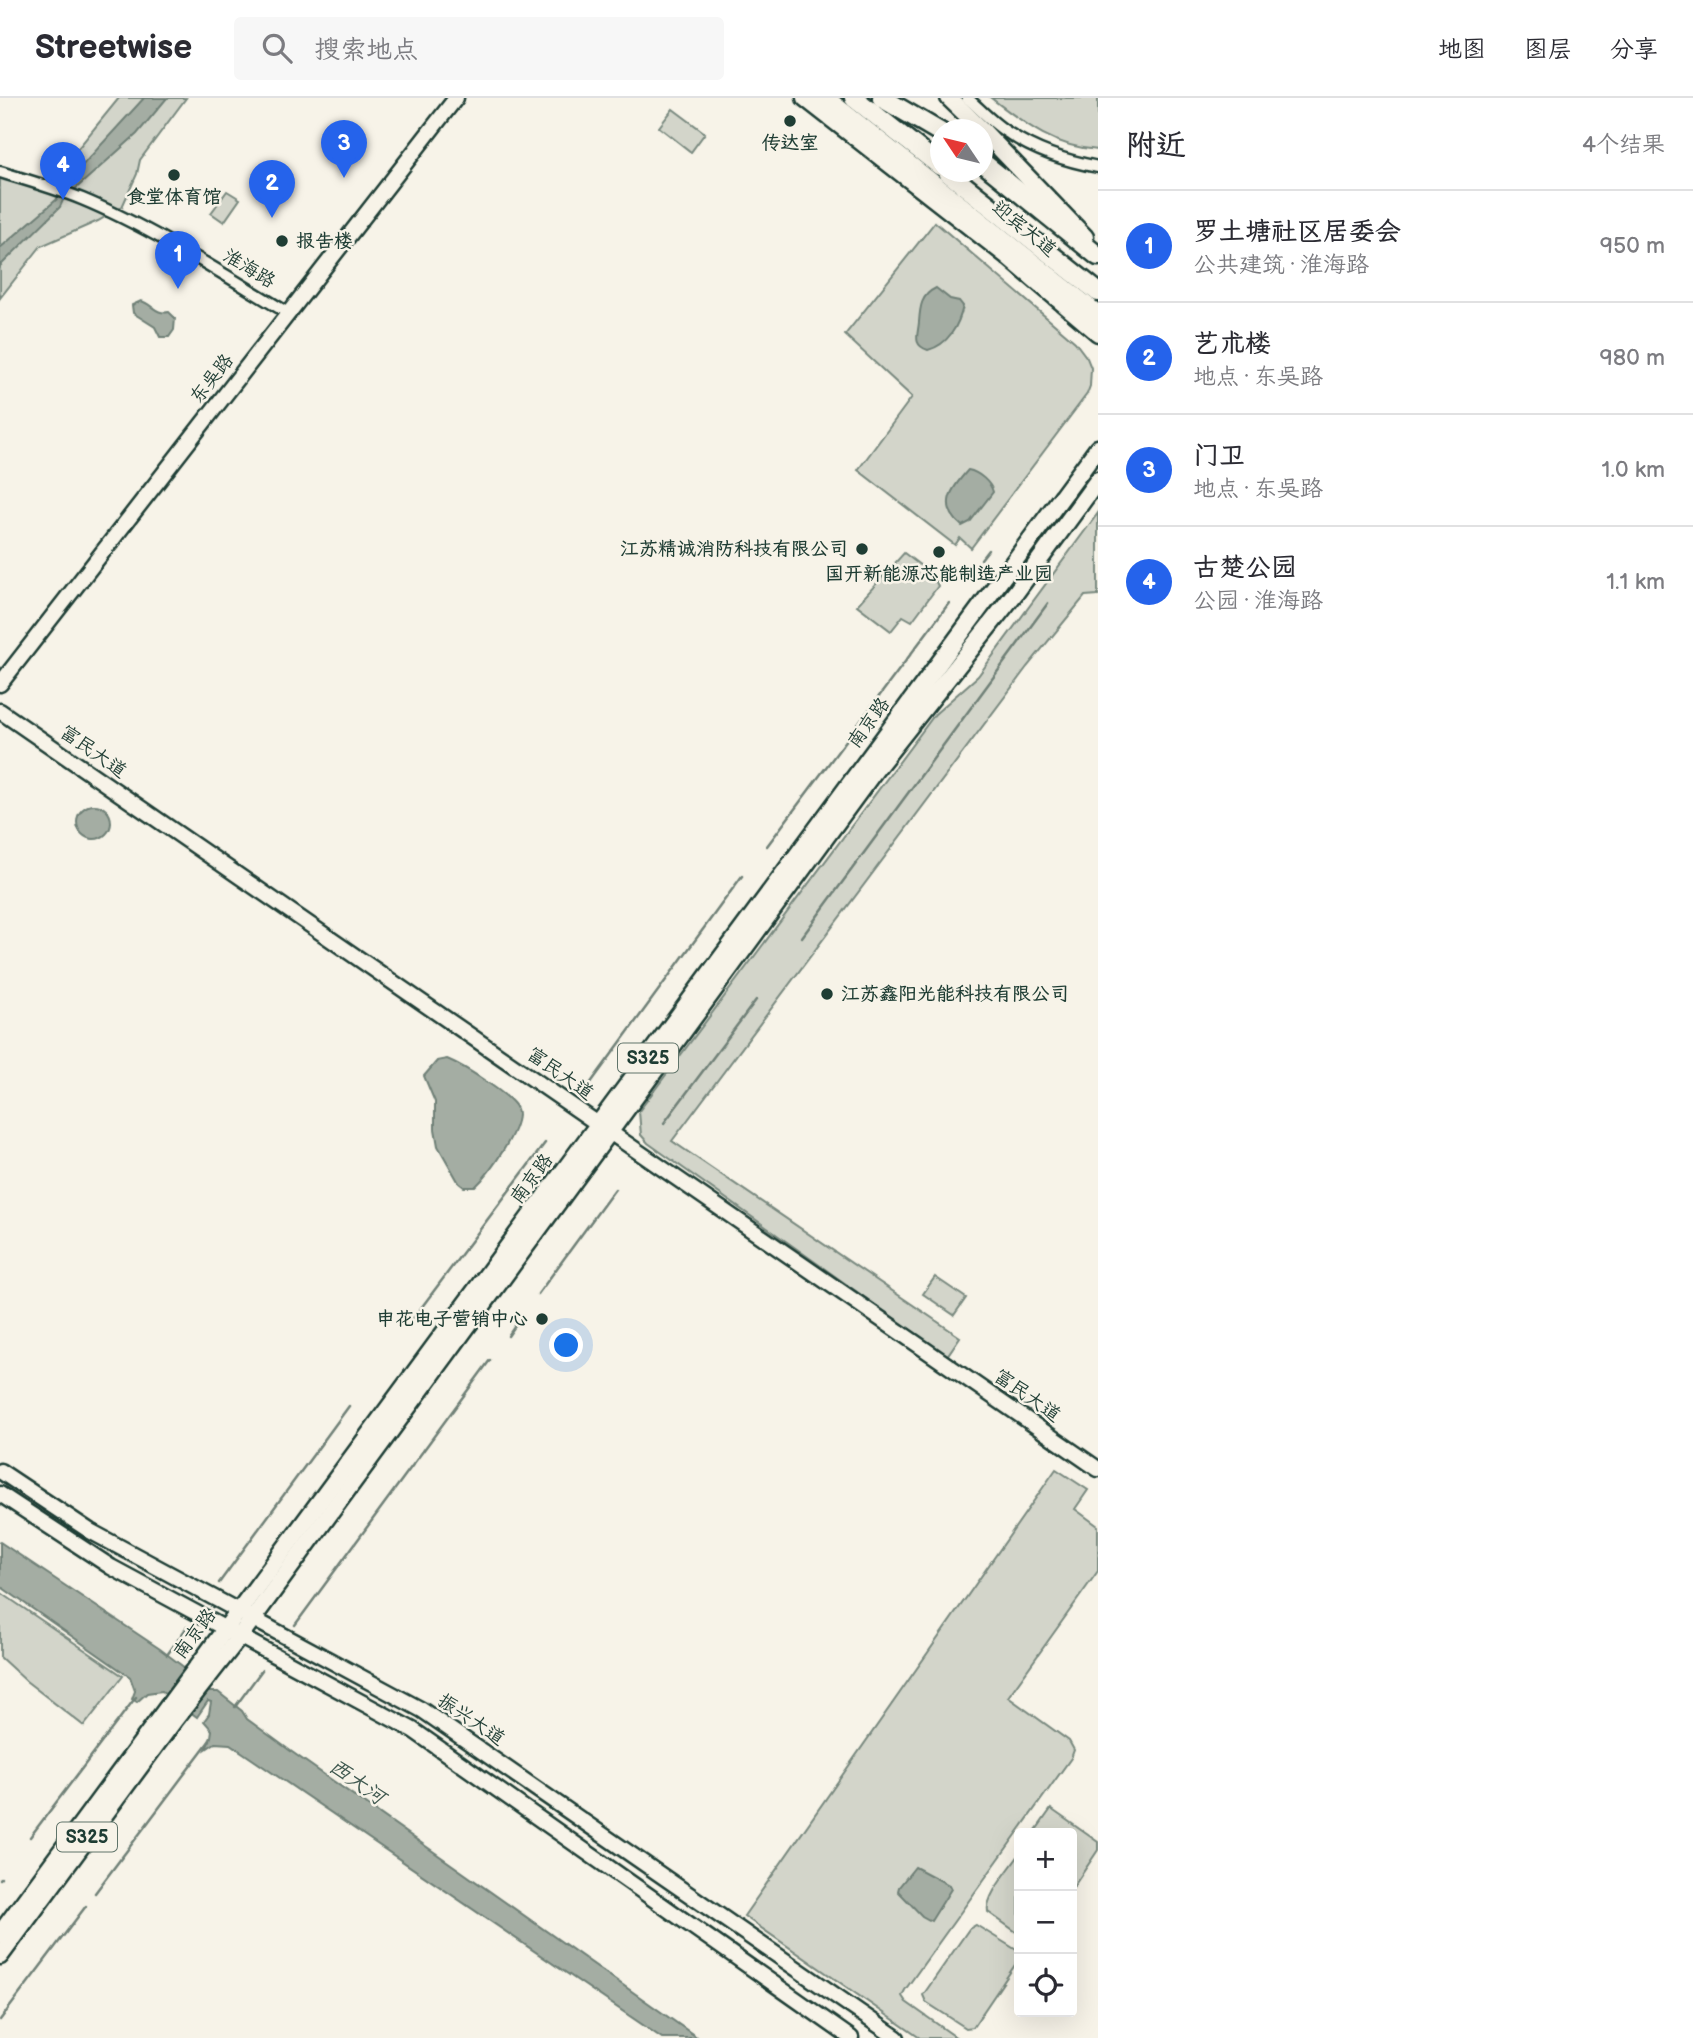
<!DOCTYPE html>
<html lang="zh">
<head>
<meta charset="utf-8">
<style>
	:root { --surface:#fff; --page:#f7f7f7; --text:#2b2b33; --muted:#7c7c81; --line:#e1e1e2; --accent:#2563eb }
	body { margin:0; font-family:"Balsamiq Sans","LXGW WenKai TC",sans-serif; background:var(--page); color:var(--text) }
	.controls { position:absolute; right:21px; bottom:21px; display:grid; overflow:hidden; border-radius:7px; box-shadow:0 7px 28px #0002 }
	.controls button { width:63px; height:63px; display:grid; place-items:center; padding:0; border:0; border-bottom:2px solid var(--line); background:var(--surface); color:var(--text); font:35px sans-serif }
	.compass { position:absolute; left:930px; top:21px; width:63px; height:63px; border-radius:50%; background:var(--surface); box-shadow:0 7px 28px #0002; rotate:305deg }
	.you { position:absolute; left:567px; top:1248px; width:24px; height:24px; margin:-18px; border:5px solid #fff; border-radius:50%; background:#1a73e8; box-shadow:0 0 0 10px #1a73e833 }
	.badge { display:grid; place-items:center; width:46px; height:46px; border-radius:50%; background:var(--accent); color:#fff; font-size:23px; font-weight:700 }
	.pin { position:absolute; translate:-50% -58px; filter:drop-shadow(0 2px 4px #0008) }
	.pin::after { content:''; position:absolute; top:37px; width:24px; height:21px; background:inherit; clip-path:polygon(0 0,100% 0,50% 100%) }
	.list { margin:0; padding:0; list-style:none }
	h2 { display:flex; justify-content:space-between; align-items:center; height:91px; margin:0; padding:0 28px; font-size:30px }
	h2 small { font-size:23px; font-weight:400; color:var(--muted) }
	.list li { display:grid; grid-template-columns:46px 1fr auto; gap:21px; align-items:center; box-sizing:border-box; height:112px; padding:0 28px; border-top:2px solid var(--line) }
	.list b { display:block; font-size:26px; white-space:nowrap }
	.list p { margin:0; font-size:23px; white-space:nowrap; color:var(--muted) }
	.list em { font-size:23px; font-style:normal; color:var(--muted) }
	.icon { flex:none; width:38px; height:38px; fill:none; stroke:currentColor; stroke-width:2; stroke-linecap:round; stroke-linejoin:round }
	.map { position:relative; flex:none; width:1098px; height:1940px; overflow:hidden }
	header { display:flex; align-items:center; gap:42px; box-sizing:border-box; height:98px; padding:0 35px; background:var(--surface); border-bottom:2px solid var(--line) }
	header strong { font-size:33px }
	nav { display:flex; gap:38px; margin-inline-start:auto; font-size:24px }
	.search { width:490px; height:63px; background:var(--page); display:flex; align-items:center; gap:18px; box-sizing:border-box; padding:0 24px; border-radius:7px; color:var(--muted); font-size:26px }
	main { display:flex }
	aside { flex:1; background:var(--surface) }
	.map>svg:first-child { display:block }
	.green { fill:#d3d5ca; stroke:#79897f; stroke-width:2 }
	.water { fill:#a4ada3; stroke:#6f8077; stroke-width:2 }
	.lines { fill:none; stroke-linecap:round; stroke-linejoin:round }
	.stream { stroke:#6f8077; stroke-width:2.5 }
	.street-casing { stroke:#1f3d34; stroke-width:15 }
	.secondary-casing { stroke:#1f3d34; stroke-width:19 }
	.primary-casing { stroke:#1f3d34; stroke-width:21 }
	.highway-casing { stroke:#1f3d34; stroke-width:23 }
	.street { stroke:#f7f3e8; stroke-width:10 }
	.secondary { stroke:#f7f3e8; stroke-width:14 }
	.primary { stroke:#f7f3e8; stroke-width:16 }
	.highway { stroke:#f7f3e8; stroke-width:18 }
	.poi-dot { fill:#1f3d34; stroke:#f7f3e8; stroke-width:2.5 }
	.labels { text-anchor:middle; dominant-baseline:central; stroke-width:5; stroke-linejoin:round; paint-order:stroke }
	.shield { fill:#f7f3e8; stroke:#60746a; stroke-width:2 }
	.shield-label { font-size:18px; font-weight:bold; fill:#1f3d34 }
	.poi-label { font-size:19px; font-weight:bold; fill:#1f3d34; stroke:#f7f3e8 }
	.street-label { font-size:19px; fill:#1f3d34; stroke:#f7f3e8 }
	.water-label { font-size:21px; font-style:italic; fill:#405950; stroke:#f7f3e8 }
</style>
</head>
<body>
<header>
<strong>Streetwise</strong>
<div class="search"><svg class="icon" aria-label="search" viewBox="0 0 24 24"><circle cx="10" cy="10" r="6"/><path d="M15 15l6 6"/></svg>搜索地点</div>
<nav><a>地图</a><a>图层</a><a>分享</a></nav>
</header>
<main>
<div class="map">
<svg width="1098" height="1940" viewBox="0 0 1098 1940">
	<rect width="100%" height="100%" fill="#f7f3e8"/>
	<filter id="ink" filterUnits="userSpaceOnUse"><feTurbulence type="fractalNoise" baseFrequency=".0143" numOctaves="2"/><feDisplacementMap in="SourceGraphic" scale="14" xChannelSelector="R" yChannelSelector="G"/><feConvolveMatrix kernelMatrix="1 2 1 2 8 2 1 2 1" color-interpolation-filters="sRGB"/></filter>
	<g filter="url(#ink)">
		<!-- green -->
		<g class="green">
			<polygon points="119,0 186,0 140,62 137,76 122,109 98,123 41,148 0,200 0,76 49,92 53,81"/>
			<path d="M991 0H1098V52C1053 49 1025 26 991 0Z"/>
			<polygon points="673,11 705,35 691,54 659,29"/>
			<polygon points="227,93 240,101 224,124 211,115"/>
			<polygon points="935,124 1075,244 1087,260 1091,270 1090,288 1087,296 971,450 960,440 955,447 858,372 912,299 845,237"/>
			<polygon points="1098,415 1098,497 1085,498 1027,569 672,1043 960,1239 947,1258 648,1045 641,1037 639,1013 935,616 978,578"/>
			<polygon points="904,455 938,481 936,484 938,488 912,523 903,518 891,533 857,507"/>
			<polygon points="935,1179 966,1200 954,1217 923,1196"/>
			<polygon points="1056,1371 1088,1392 1075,1411 1098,1428 1098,1473 1008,1599 1069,1643 1074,1652 1071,1660 905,1892 902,1898 906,1904 957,1940 920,1940 744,1818"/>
			<polygon points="0,1494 123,1578 84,1628 26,1583 0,1559"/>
			<polygon points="1051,1711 1098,1744 1098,1752 1072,1791 1072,1735 1034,1735"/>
			<path d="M1019 1757V1836L988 1814C985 1798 1010 1771 1019 1757Z"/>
			<polygon points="976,1827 1018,1853 1019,1861 973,1929 966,1930 926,1904 923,1897 969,1831"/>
		</g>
		<!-- water -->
		<g class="water">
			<polygon points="144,0 167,0 137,36 63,102 60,109 0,168 0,150 56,102 70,86 79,71"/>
			<path d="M936 190 950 201 959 203 963 208C959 227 948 247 928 252 912 247 918 237 919 224 920 209 921 197 936 190Z"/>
			<path d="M141 203C152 206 156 217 169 214L175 220 174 232 169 239H160L155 229 133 215 132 207Z"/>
			<path d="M968 372C979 374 991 385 993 394L970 424 962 428C938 408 951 391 968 372Z"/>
			<circle cx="94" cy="724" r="17"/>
			<path d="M447 961C460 966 513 998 517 1011 524 1028 488 1077 475 1089H464L459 1085 438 1048 435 1031V1004L424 978 437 963Z"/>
			<polygon points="0,1444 160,1551 185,1570 182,1576 207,1594 218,1594 242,1613 247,1621 292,1654 698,1940 662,1940 230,1646 215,1645 206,1651 211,1639 212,1632 204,1623 209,1616 211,1604 208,1603 197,1619 162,1593 147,1595 137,1604 132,1601 135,1593 130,1579 0,1488"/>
			<polygon points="915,1769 949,1787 951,1791 931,1823 922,1818 898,1793 899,1789"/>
		</g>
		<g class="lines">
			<!-- stream -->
			<g class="stream">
				<polyline points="981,461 988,452"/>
				<polyline points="767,748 949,505"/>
				<polyline points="802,839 1048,505"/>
				<polyline points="590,986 742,778"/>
				<polyline points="664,1025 756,902"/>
				<polyline points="538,1196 615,1091"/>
				<polyline points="412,1222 545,1045"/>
				<polyline points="508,1238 519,1222"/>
				<polyline points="219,1485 349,1308"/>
				<polyline points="295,1527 490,1262"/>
				<polyline points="167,1557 187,1529"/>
				<polyline points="235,1609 262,1572"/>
				<polyline points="30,1739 136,1599"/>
				<polyline points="0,1781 1,1780"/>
				<polyline points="95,1795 210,1642"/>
				<polyline points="0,1922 86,1808"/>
			</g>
			<defs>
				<g id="street">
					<path d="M967 0C981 12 994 27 1010 36 1037 54 1066 63 1098 69"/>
					<path d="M0 74C27 82 55 90 82 101 152 130 223 176 288 215"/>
				</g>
				<g id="secondary">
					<polyline points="0,586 456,0"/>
					<polyline points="0,613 1098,1371"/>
					<polyline points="0,1373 90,1433 422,1612 897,1940"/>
					<polyline points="0,1396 111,1469 413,1632 851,1940"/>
				</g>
				<g id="primary">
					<polyline points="805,0 1006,157 1098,235"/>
					<polyline points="949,0 982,32"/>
					<polyline points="982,32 1085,139"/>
					<polyline points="0,1836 1098,350"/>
					<polyline points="0,1858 175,1621 240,1538 875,672 1016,494 1098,382"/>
				</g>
				<g id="highway">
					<polyline points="825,0 1098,217"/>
					<polyline points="854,0 940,68"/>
					<polyline points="882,0 940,34"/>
					<polyline points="982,64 1098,158"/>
					<polyline points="947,74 1098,194"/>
				</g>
			</defs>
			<!-- street casing -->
			<use href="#street" class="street-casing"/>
			<!-- secondary casing -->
			<use href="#secondary" class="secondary-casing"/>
			<!-- primary casing -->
			<use href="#primary" class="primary-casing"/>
			<!-- highway casing -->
			<use href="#highway" class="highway-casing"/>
			<!-- street -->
			<use href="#street" class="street"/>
			<!-- secondary -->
			<use href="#secondary" class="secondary"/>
			<!-- primary -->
			<use href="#primary" class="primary"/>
			<!-- highway -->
			<use href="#highway" class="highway"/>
		</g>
	</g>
	<!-- markers -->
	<g class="poi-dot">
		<circle cx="790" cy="23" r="7"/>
		<circle cx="174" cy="77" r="7"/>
		<circle cx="282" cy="143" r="7"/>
		<circle cx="862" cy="451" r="7"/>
		<circle cx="939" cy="454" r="7"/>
		<circle cx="827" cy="896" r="7"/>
		<circle cx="542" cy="1221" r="7"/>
	</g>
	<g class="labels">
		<!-- shield labels -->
		<g class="shield">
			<rect x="618" y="945.5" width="60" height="29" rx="5"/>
			<rect x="57" y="1724.5" width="60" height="29" rx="5"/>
		</g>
		<g class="shield-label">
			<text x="648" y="960">S325</text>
			<text x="87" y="1739">S325</text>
		</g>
		<!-- poi labels -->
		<g class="poi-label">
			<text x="790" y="45">传达室</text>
			<text x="174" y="99">食堂体育馆</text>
			<text x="296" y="143" text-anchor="start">报告楼</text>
			<text x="848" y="451" text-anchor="end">江苏精诚消防科技有限公司</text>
			<text x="939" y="476">国开新能源芯能制造产业园</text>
			<text x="841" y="896" text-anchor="start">江苏鑫阳光能科技有限公司</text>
			<text x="528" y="1221" text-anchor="end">申花电子营销中心</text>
		</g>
		<!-- street labels -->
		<g class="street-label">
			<text transform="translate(1024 131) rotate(39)">迎宾大道</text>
			<text transform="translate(249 171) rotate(31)">淮海路</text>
			<text transform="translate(212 281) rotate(-52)">东吴路</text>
			<text transform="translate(869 625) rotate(-54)">南京路</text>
			<text transform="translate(93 654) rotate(35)">富民大道</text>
			<text transform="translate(560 976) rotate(35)">富民大道</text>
			<text transform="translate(532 1081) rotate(-53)">南京路</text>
			<text transform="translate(1027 1298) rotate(35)">富民大道</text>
			<text transform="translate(195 1536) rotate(-53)">南京路</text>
			<text transform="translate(471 1622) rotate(34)">振兴大道</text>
		</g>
		<!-- water labels -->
		<g class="water-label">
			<text transform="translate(357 1684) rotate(35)">西大河</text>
		</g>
	</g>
</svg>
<div class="controls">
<button>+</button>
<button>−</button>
<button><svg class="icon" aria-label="locate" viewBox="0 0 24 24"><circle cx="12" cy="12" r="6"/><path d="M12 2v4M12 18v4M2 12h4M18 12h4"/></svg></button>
</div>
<svg class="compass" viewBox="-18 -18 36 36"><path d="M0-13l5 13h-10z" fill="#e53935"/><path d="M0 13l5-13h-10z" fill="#7c7c81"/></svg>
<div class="you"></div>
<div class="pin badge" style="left:178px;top:191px">1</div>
<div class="pin badge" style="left:272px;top:120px">2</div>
<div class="pin badge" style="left:344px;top:80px">3</div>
<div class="pin badge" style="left:63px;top:102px">4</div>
</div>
<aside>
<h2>附近<small>4个结果</small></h2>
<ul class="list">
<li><span class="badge">1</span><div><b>罗土塘社区居委会</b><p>公共建筑 · 淮海路</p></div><em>950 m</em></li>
<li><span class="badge">2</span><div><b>艺术楼</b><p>地点 · 东吴路</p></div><em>980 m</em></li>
<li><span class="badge">3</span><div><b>门卫</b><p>地点 · 东吴路</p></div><em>1.0 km</em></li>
<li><span class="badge">4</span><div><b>古楚公园</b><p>公园 · 淮海路</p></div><em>1.1 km</em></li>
</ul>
</aside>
</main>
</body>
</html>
